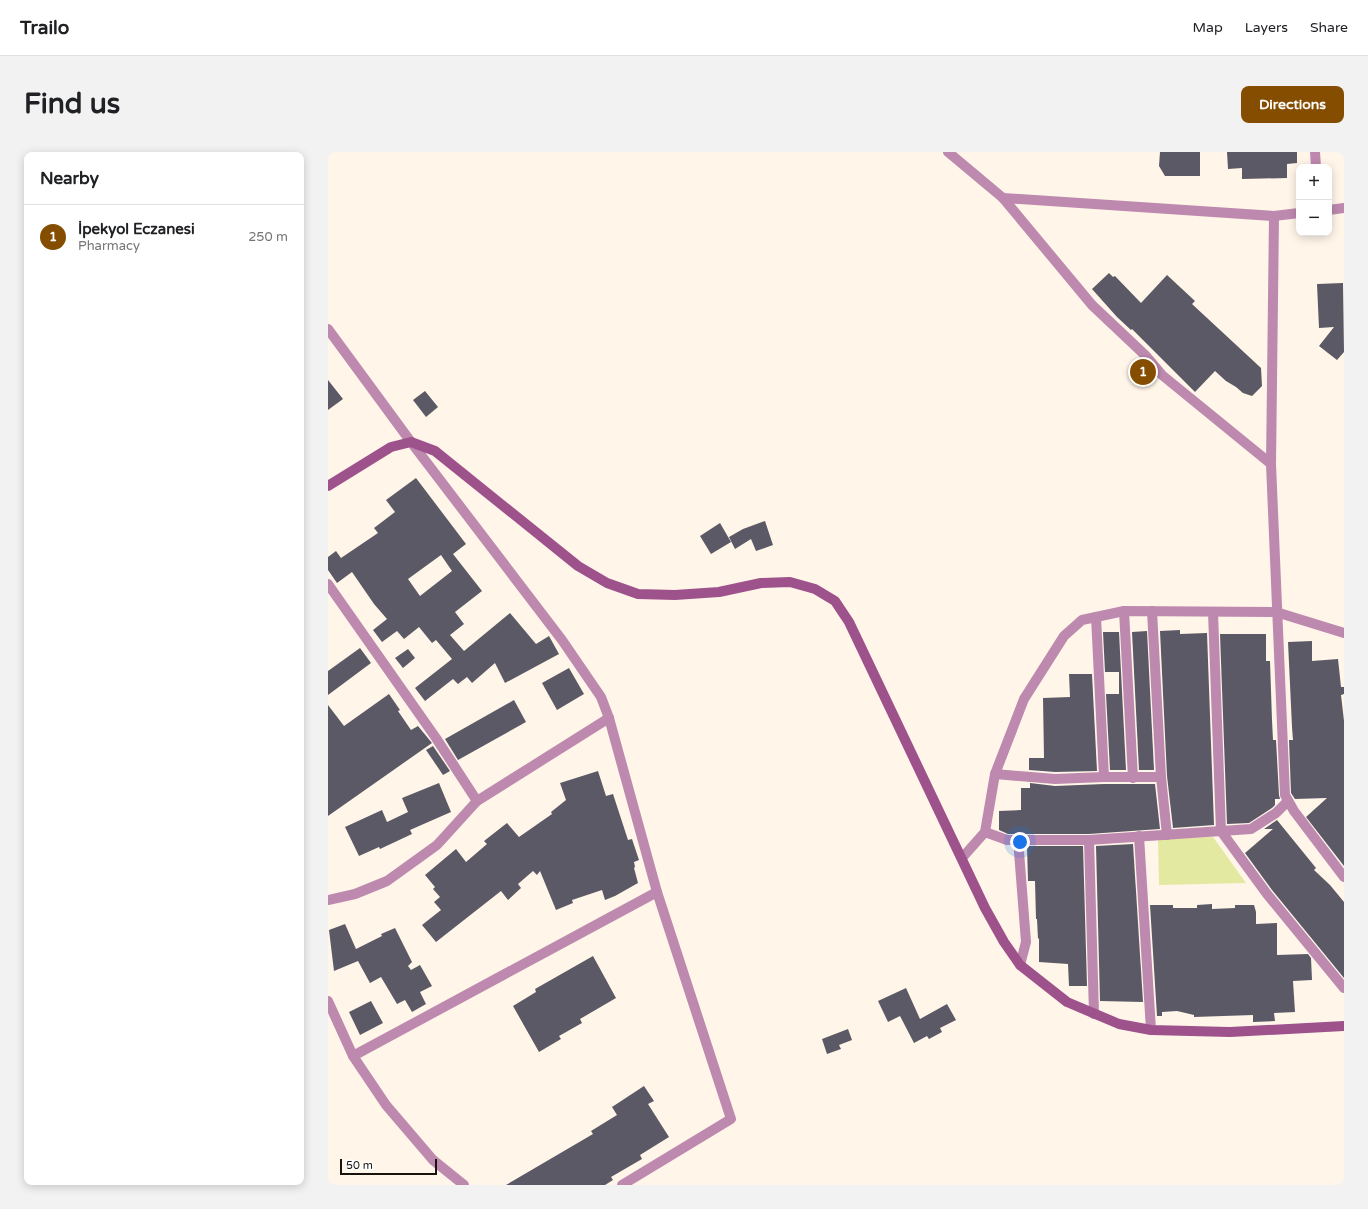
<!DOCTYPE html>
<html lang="en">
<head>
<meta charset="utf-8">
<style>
	:root { --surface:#fff; --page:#f2f2f2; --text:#202124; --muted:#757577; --line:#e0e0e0; --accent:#854d00 }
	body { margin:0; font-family:"Varela Round",sans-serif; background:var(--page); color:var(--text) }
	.controls { position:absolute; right:12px; top:12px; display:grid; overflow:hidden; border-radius:8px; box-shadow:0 2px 10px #0003 }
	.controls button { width:36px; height:36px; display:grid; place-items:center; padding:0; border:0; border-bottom:1px solid var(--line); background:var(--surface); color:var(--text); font:20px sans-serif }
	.scale { position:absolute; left:12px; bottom:10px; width:97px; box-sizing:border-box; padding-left:4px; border:2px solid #17140f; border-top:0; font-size:11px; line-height:14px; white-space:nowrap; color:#17140f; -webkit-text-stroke:3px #fff; paint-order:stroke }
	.you { position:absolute; left:692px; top:690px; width:14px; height:14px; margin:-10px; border:3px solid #fff; border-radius:50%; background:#1a73e8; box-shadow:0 0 0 6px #1a73e833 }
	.badge { display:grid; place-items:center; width:26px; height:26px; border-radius:50%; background:var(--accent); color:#fff; font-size:13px; font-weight:700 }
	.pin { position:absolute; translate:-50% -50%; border:2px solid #fff; box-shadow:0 1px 4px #0006 }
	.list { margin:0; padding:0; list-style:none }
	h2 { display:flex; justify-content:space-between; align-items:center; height:52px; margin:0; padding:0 16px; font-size:17px }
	h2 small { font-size:13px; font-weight:400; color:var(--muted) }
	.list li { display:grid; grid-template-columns:26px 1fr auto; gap:12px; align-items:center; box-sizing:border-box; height:64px; padding:0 16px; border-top:1px solid var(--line) }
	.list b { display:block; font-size:15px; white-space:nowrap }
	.list p { margin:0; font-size:13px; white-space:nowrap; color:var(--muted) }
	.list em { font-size:13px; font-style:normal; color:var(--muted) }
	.map { position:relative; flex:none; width:1016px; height:1033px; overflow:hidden; border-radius:8px }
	header { display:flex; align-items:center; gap:24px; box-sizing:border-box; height:56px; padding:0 20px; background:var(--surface); border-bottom:1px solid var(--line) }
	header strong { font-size:19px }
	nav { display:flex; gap:22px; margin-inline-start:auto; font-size:14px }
	.intro { display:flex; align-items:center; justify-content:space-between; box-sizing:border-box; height:96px; padding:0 24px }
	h1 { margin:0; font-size:28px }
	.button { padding:10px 18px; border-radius:8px; background:var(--accent); color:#fff; font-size:14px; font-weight:700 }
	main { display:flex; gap:24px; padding:0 24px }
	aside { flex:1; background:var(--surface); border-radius:8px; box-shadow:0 2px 10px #0003 }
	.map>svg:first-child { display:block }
	.green { fill:#e4e9a2 }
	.building { fill:#5b5965; fill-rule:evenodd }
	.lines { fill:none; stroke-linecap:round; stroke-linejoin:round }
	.minor { stroke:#be89af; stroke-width:10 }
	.tertiary { stroke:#be89af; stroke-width:10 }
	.secondary { stroke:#9e528c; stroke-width:10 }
</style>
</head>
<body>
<header>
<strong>Trailo</strong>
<nav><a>Map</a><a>Layers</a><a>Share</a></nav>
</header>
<div class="intro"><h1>Find us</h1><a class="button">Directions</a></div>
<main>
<aside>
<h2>Nearby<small></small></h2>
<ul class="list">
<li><span class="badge">1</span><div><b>İpekyol Eczanesi</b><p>Pharmacy</p></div><em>250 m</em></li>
</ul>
</aside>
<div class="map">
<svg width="1016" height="1033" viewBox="0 0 1016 1033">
	<rect width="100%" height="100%" fill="#fff5e9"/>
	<!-- green -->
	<polygon class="green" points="885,685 918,731 831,733 830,686"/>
	<!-- building -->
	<g class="building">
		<polygon points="832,0 872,0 872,24 837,24 831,14"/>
		<polygon points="899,0 969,0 969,11 959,12 959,26 914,27 914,16 900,17"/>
		<polygon points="781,121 785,125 787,124 813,151 839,123 867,149 864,152 933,216 934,234 924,244 915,241 908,235 898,229 887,219 867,240 804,177 803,178 789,165 764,137"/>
		<polygon points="1015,131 1016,200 1009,208 991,194 1006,175 991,176 989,132"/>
		<polygon points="0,228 15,247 0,258"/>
		<polygon points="97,239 110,255 98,265 85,248"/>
		<path d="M88 326 138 392 125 402 154 439 127 460 136 472 122 483 136 499 182 461 208 492 221 484 231 502 177 531 167 511 144 531 139 525 130 532 125 527 97 549 87 536 124 507 108 488 104 491 91 475 76 487 69 479 54 490 45 478 59 467 46 452 24 420 9 431 0 418V405L8 399 13 406 50 381 46 376 67 360 58 348ZM113 403 124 419 92 444 80 427Z"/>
		<polygon points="437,369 445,393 428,399 423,387 407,397 401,385 415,377"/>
		<polygon points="392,371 403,390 383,402 372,384"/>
		<polygon points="852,478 852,482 879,481 886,673 845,676 839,624 832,479"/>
		<polygon points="819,479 826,618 811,618 804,480"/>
		<polygon points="775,480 791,480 798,618 782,618 778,542 791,542 791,520 777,520"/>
		<polygon points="892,482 938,482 938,509 942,509 944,568 945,588 948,588 951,643 952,647 947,647 947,653 944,656 921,671 899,672"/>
		<polygon points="984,489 984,509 1010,507 1013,535 1016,535 1016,542 1013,543 1016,569 1016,714 978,665 999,646 967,647 963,641 961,588 965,588 964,575 960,490"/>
		<polygon points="32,496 43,511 0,543 0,519"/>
		<polygon points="80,497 87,506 75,516 67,506"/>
		<polygon points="241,516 256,542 229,558 214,531"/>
		<polygon points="741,522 764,522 769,619 727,620 701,618 701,606 716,606 715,546 742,545"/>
		<polygon points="61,542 72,558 70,559 83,578 90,574 104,591 0,664 0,553 16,574"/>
		<polygon points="186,548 198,570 130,608 117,587"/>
		<polygon points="105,594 122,619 115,623 98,598"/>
		<polygon points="270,619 278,644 285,642 300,688 304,687 311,708 306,710 307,715 306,716 310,731 287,744 277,748 274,738 244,748 245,751 228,758 212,719 209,723 205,719 190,732 193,736 180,748 173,739 108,790 94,773 113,758 106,750 112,745 105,737 107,735 97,723 128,697 138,710 159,692 156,689 179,671 191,685 224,662 223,660 238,648 232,631"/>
		<polygon points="111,631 123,660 82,678 84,682 52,697 51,695 31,704 17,675 54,658 59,670 80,660 74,646"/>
		<polygon points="702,631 727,634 776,632 827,632 832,677 761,682 680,682 671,678 671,659 693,658 693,636 702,636"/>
		<polygon points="949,668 988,716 986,718 1002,733 1016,750 1016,826 944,738 917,701 945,677 936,677"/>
		<polygon points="805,692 815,850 772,849 768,694"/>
		<polygon points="699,694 755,694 759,834 741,834 740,812 711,810 711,786 710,787 709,767 708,767 707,729 700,729"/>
		<polygon points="884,752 884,757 907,756 907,753 926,753 928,760 928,772 949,771 949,803 980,802 983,806 984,828 965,829 967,860 946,861 947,869 925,870 925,863 866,865 866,863 849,859 834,860 834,864 829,864 822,753 845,753 845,756 869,756 869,753"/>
		<polygon points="17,772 28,797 54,784 53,782 67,776 84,810 80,814 83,818 92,813 104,834 92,840 98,852 84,860 77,848 69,852 53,825 42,831 30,809 6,819 1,778"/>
		<polygon points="265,804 288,846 252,867 254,871 231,884 233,887 211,900 185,854 208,840 207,837"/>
		<polygon points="578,836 592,867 619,852 628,868 612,876 614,880 601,887 599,884 586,891 572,864 560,870 550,849"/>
		<polygon points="43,849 55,871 32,883 21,860"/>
		<polygon points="520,877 524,888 511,893 513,897 499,902 494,887"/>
		<polygon points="316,934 326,949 320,952 341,985 312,1003 314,1007 283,1025 285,1028 277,1033 178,1033 265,982 263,979 289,963 284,955"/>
	</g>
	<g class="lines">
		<!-- minor -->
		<g class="minor">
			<polyline points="620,0 675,46 764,153 818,204 834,223 943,312 957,643 966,659 1016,725"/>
			<polyline points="987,0 988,15"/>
			<polyline points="675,46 946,64 971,61"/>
			<polyline points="1001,58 1016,56"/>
			<polyline points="0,177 83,290 234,488 273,545 281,566 329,740 403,967 294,1033"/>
			<polyline points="943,312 946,64"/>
			<polyline points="0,432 108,586 149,649"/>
			<polyline points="796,459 805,626"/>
			<polyline points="824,459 833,625 839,683"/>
			<polyline points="885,460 893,679 939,742 1016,836"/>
			<polyline points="768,465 776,625"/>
			<polyline points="667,622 727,627 776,625 833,625"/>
			<polyline points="657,680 679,688 761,688 923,677 948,661 960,649"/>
			<polyline points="811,684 823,878"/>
			<polyline points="690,687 698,790 692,813"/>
			<polyline points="761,688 766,862"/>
			<polyline points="0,748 27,742 59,729 109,693 149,649 281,566"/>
			<polyline points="25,904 329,740"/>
		</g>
		<!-- tertiary -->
		<g class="tertiary">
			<polyline points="634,706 657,680 667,622 696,547 736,484 754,468 796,459 948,460 1016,481"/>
			<polyline points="0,849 25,904 58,953 105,1008 136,1033"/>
		</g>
		<!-- secondary -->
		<polyline class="secondary" points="0,334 63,295 83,290 107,299 250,414 279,431 310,442 347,443 391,440 433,431 462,430 487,437 507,449 521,470 657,756 676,790 692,813 739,850 791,872 823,878 902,880 1016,874"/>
	</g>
</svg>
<div class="controls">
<button>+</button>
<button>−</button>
</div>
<div class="scale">50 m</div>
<div class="you"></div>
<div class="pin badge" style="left:815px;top:220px">1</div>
</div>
</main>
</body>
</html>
